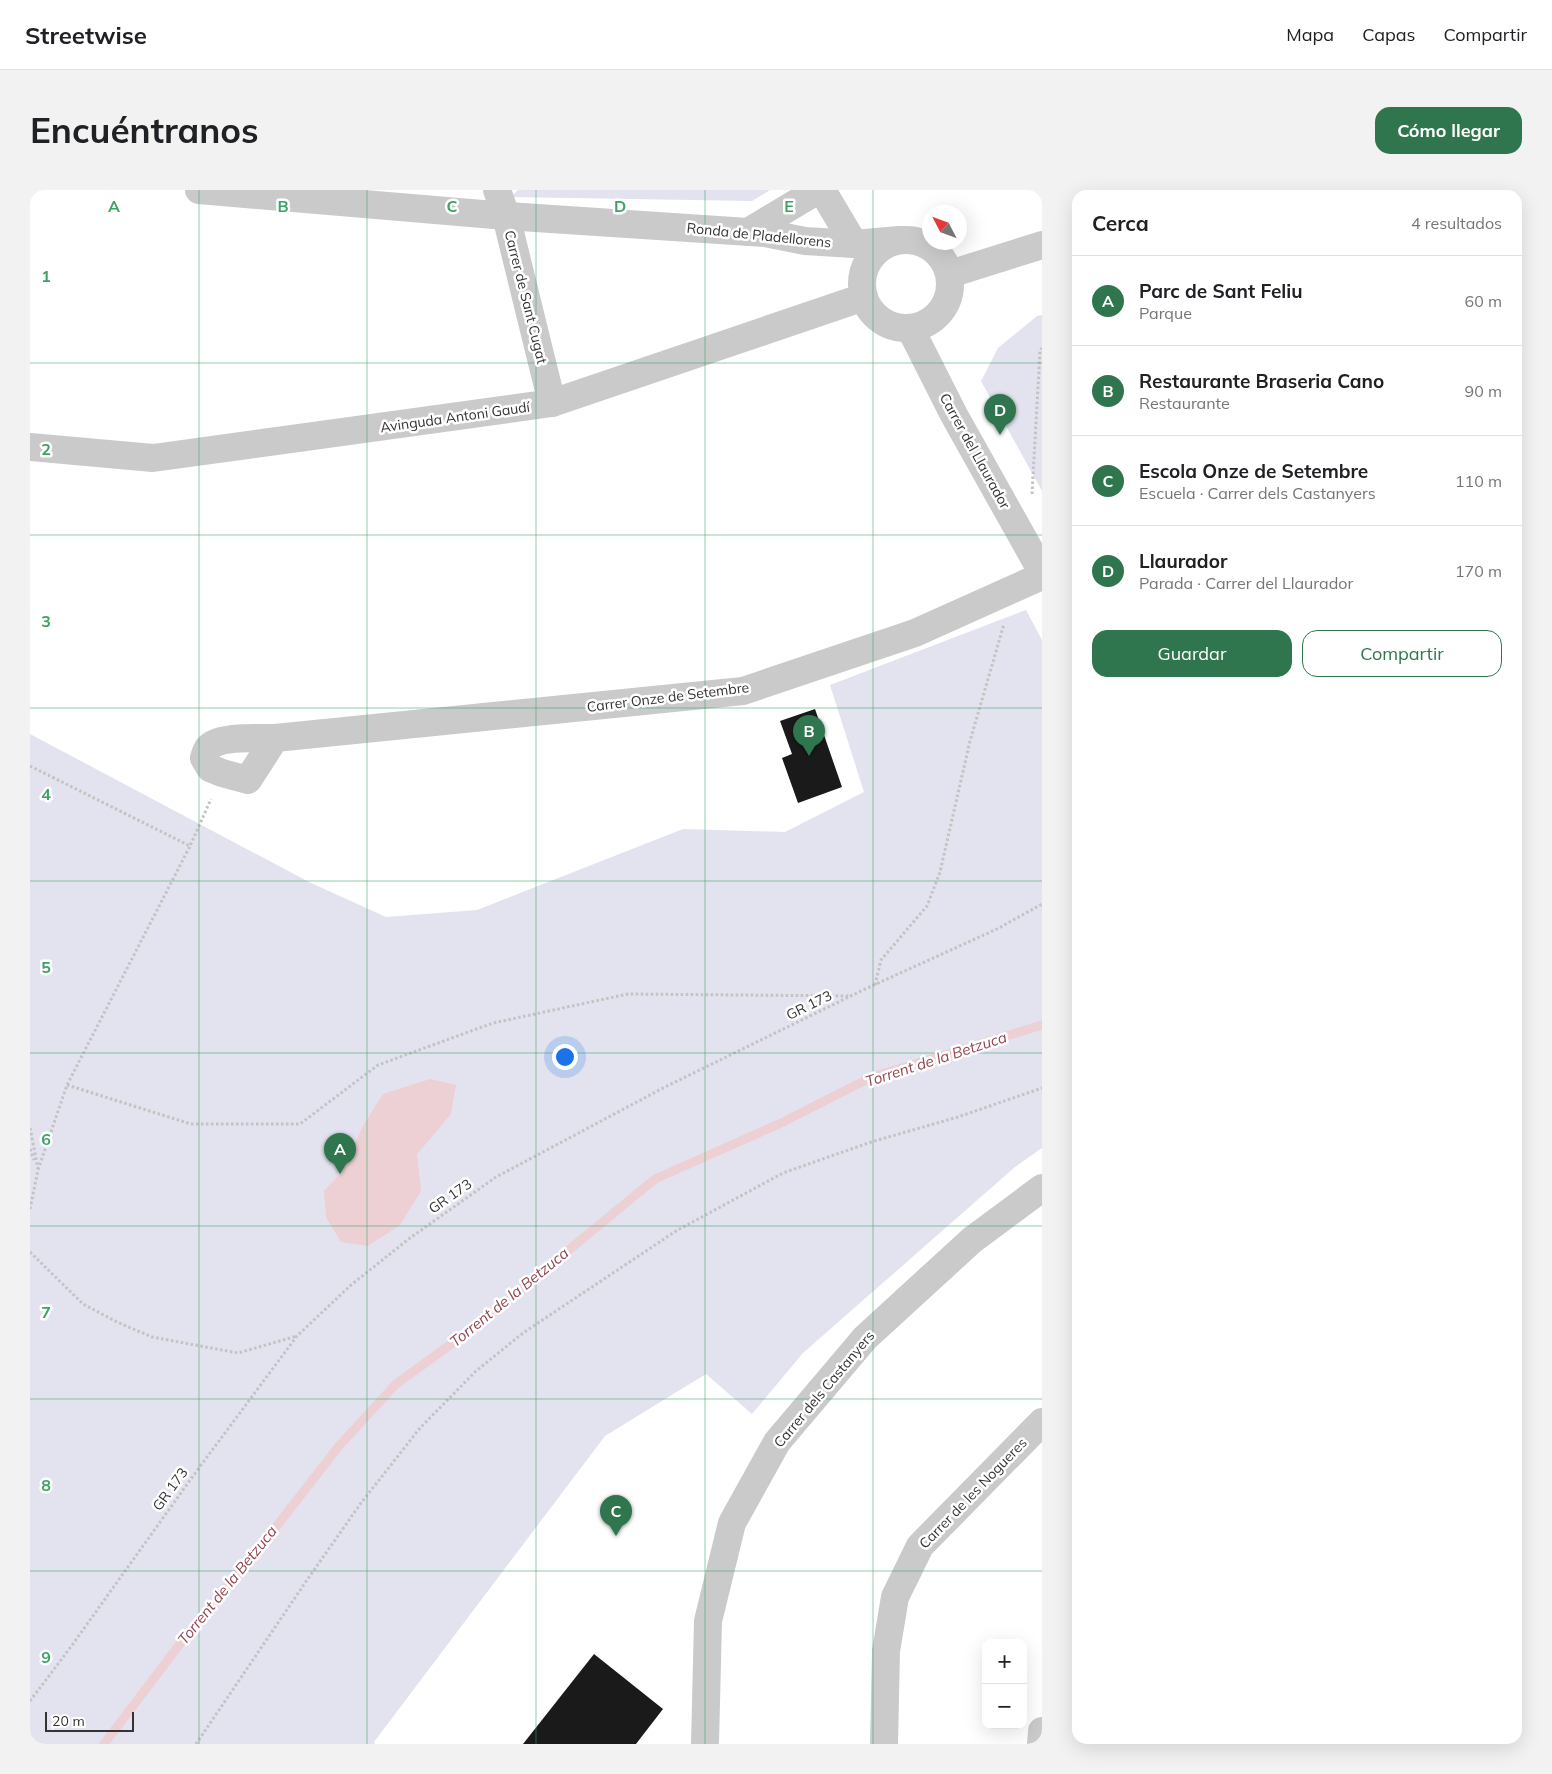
<!DOCTYPE html>
<html lang="es">
<head>
<meta charset="utf-8">
<style>
	:root { --surface:#fff; --page:#f2f2f2; --text:#202124; --muted:#757577; --line:#e0e0e0; --accent:#2f764e }
	body { margin:0; font-family:Mulish,sans-serif; background:var(--page); color:var(--text) }
	.controls { position:absolute; right:15px; bottom:15px; display:grid; overflow:hidden; border-radius:10px; box-shadow:0 5px 20px #0002 }
	.controls button { width:45px; height:45px; display:grid; place-items:center; padding:0; border:0; border-bottom:1px solid var(--line); background:var(--surface); color:var(--text); font:25px sans-serif }
	.compass { position:absolute; left:892px; top:15px; width:45px; height:45px; border-radius:50%; background:var(--surface); box-shadow:0 5px 20px #0002; rotate:311deg }
	.scale { position:absolute; left:15px; bottom:12px; width:89px; box-sizing:border-box; padding-left:5px; border:2px solid #333; border-top:0; font-size:14px; line-height:18px; white-space:nowrap; color:#333; -webkit-text-stroke:4px #fff; paint-order:stroke }
	.you { position:absolute; left:534px; top:866px; width:18px; height:18px; margin:-12px; border:4px solid #fff; border-radius:50%; background:#1a73e8; box-shadow:0 0 0 8px #1a73e833 }
	.badge { display:grid; place-items:center; width:32px; height:32px; border-radius:50%; background:var(--accent); color:#fff; font-size:16px; font-weight:700 }
	.pin { position:absolute; translate:-50% -41px; filter:drop-shadow(0 1px 2px #0008) }
	.pin::after { content:''; position:absolute; top:26px; width:18px; height:15px; background:inherit; clip-path:polygon(0 0,100% 0,50% 100%) }
	.list { margin:0; padding:0; list-style:none }
	h2 { display:flex; justify-content:space-between; align-items:center; height:65px; margin:0; padding:0 20px; font-size:21px }
	h2 small { font-size:16px; font-weight:400; color:var(--muted) }
	.list li { display:grid; grid-template-columns:32px 1fr auto; gap:15px; align-items:center; box-sizing:border-box; height:90px; padding:0 20px; border-top:1px solid var(--line) }
	.list b { display:block; font-size:19px; white-space:nowrap }
	.list p { margin:0; font-size:16px; white-space:nowrap; color:var(--muted) }
	.list em { font-size:16px; font-style:normal; color:var(--muted) }
	.actions { display:flex; gap:10px; padding:15px 20px }
	.actions a { flex:1; padding:11px 0; border:1px solid var(--accent); border-radius:15px; text-align:center; font-size:18px; color:var(--accent) }
	.actions .main { background:var(--accent); color:#fff }
	.map { position:relative; flex:none; width:1012px; height:1554px; overflow:hidden; border-radius:15px }
	header { display:flex; align-items:center; gap:30px; box-sizing:border-box; height:70px; padding:0 25px; background:var(--surface); border-bottom:1px solid var(--line) }
	header strong { font-size:24px }
	nav { display:flex; gap:28px; margin-inline-start:auto; font-size:18px }
	.intro { display:flex; align-items:center; justify-content:space-between; box-sizing:border-box; height:120px; padding:0 30px }
	h1 { margin:0; font-size:35px }
	.button { padding:12px 22px; border-radius:15px; background:var(--accent); color:#fff; font-size:18px; font-weight:700 }
	main { display:flex; gap:30px; padding:0 30px }
	aside { flex:1; background:var(--surface); border-radius:15px; box-shadow:0 5px 20px #0002 }
	.map>svg:first-child { display:block }
	.green { fill:#e2e3ee }
	.water { fill:#ecd0d3 }
	.lines { fill:none; stroke-linecap:round; stroke-linejoin:round }
	.stream { stroke:#ecd0d3; stroke-width:9 }
	.building { fill:#1a1a1a }
	.path { stroke:#c3c3c3; stroke-width:3; stroke-dasharray:2.5 2.5; stroke-linecap:butt }
	.street { stroke:#cacaca; stroke-width:28 }
	.grid { fill:none; stroke:#3da266; stroke-width:1; stroke-opacity:0.55 }
	.labels { text-anchor:middle; dominant-baseline:central; stroke-width:5; stroke-linejoin:round; paint-order:stroke }
	.street-label { font-size:14px; fill:#333; stroke:#fff }
	.water-label { font-size:15px; font-style:italic; fill:#92434d; stroke:#fff }
	.grid-label { font-size:16px; text-anchor:middle; font-weight:bold; fill:#3da266; stroke:#fff; stroke-width:5; stroke-linejoin:round; paint-order:stroke }
</style>
</head>
<body>
<header>
<strong>Streetwise</strong>
<nav><a>Mapa</a><a>Capas</a><a>Compartir</a></nav>
</header>
<div class="intro"><h1>Encuéntranos</h1><a class="button">Cómo llegar</a></div>
<main>
<div class="map">
<svg width="1012" height="1554" viewBox="0 0 1012 1554">
	<rect width="100%" height="100%" fill="#fff"/>
	<!-- green -->
	<g class="green">
		<polygon points="488,0 740,0 722,11 481,7"/>
		<polygon points="1012,125 1012,301 951,191 968,158 1007,126"/>
		<polygon points="996,420 1012,450 1012,958 985,977 773,1163 722,1224 676,1184 575,1246 344,1552 345,1554 0,1554 0,544 279,692 356,727 447,720 653,639 755,642 834,602 800,495"/>
	</g>
	<!-- water -->
	<polygon class="water" points="400,889 426,895 421,924 387,964 391,1001 370,1035 338,1056 311,1052 296,1027 294,1001 311,983 333,936 353,904"/>
	<g class="lines">
		<!-- stream -->
		<polyline class="stream" points="74,1554 162,1438 235,1351 309,1256 366,1194 449,1134 625,989 751,933 842,887 1012,835"/>
	</g>
	<!-- building -->
	<g class="building">
		<polygon points="785,519 812,597 768,613 752,568 762,564 750,531"/>
		<polygon points="564,1464 633,1519 606,1554 493,1554"/>
	</g>
	<g class="lines">
		<!-- path -->
		<g class="path">
			<polyline points="1002,304 1010,161 1012,158"/>
			<polyline points="0,576 160,656 181,609"/>
			<polyline points="845,795 851,770 897,716 910,682 940,551 974,434"/>
			<polyline points="37,895 161,934 270,934 348,875 463,833 598,804 821,806"/>
			<polyline points="0,938 8,979"/>
			<polyline points="0,959 4,970"/>
			<polyline points="0,1019 8,980 37,895 160,656"/>
			<polyline points="0,1062 53,1114 87,1132 122,1147 208,1163 267,1146"/>
			<polyline points="0,1511 40,1458 163,1286 267,1146 321,1095 380,1048 466,987 635,897 833,800 967,739 1012,714"/>
			<polyline points="166,1554 277,1390 331,1313 390,1238 446,1181 493,1143 646,1041 753,983 841,952 928,927 1012,898"/>
		</g>
		<!-- street -->
		<g class="street">
			<polyline points="169,0 476,26 735,43 775,51 824,54 869,50"/>
			<polyline points="467,0 476,26 522,213"/>
			<polyline points="792,0 824,54"/>
			<polyline points="718,42 788,0"/>
			<circle cx="876" cy="94" r="44"/>
			<polyline points="920,84 1012,55"/>
			<polyline points="880,138 924,225 1012,382"/>
			<polyline points="0,257 123,268 522,213 834,107"/>
			<path d="M245 548 218 590 192 583 180 578 174 568C175 564 176 560 179 557 190 546 229 548 245 548L713 501 885 443 1012 386"/>
			<polyline points="675,1554 678,1431 702,1333 747,1252 835,1148 942,1050 1012,998"/>
			<polyline points="854,1554 856,1461 865,1407 890,1356 1012,1232"/>
			<polyline points="1011,1554 1012,1541"/>
		</g>
	</g>
	<!-- grid -->
	<path class="grid" d="M169 0V1554M337 0V1554M506 0V1554M675 0V1554M843 0V1554M0 173H1012M0 345H1012M0 518H1012M0 691H1012M0 863H1012M0 1036H1012M0 1209H1012M0 1381H1012"/>
	<g class="labels">
		<!-- street labels -->
		<g class="street-label">
			<text transform="translate(729 45) rotate(6)">Ronda de Pladellorens</text>
			<text transform="translate(496 107) rotate(76)">Carrer de Sant Cugat</text>
			<text transform="translate(425 227) rotate(-8)">Avinguda Antoni Gaudí</text>
			<text transform="translate(945 261) rotate(61)">Carrer del Llaurador</text>
			<text transform="translate(638 507) rotate(-7)">Carrer Onze de Setembre</text>
			<text transform="translate(779 815) rotate(-26)">GR 173</text>
			<text transform="translate(420 1006) rotate(-35)">GR 173</text>
			<text transform="translate(794 1199) rotate(-50)">Carrer dels Castanyers</text>
			<text transform="translate(140 1299) rotate(-54)">GR 173</text>
			<text transform="translate(943 1303) rotate(-46)">Carrer de les Nogueres</text>
		</g>
		<!-- water labels -->
		<g class="water-label">
			<text transform="translate(906 869) rotate(-18)">Torrent de la Betzuca</text>
			<text transform="translate(479 1107) rotate(-39)">Torrent de la Betzuca</text>
			<text transform="translate(197 1395) rotate(-51)">Torrent de la Betzuca</text>
		</g>
	</g>
	<g class="grid-label">
		<text x="84" y="22">A</text>
		<text x="253" y="22">B</text>
		<text x="422" y="22">C</text>
		<text x="590" y="22">D</text>
		<text x="759" y="22">E</text>
		<text x="16" y="92">1</text>
		<text x="16" y="265">2</text>
		<text x="16" y="437">3</text>
		<text x="16" y="610">4</text>
		<text x="16" y="783">5</text>
		<text x="16" y="955">6</text>
		<text x="16" y="1128">7</text>
		<text x="16" y="1301">8</text>
		<text x="16" y="1473">9</text>
	</g>
</svg>
<div class="controls">
<button>+</button>
<button>−</button>
</div>
<svg class="compass" viewBox="-18 -18 36 36"><path d="M0-13l5 13h-10z" fill="#e53935"/><path d="M0 13l5-13h-10z" fill="#757577"/></svg>
<div class="scale">20 m</div>
<div class="you"></div>
<div class="pin badge" style="left:310px;top:984px">A</div>
<div class="pin badge" style="left:779px;top:566px">B</div>
<div class="pin badge" style="left:586px;top:1346px">C</div>
<div class="pin badge" style="left:970px;top:245px">D</div>
</div>
<aside>
<h2>Cerca<small>4 resultados</small></h2>
<ul class="list">
<li><span class="badge">A</span><div><b>Parc de Sant Feliu</b><p>Parque</p></div><em>60 m</em></li>
<li><span class="badge">B</span><div><b>Restaurante Braseria Cano</b><p>Restaurante</p></div><em>90 m</em></li>
<li><span class="badge">C</span><div><b>Escola Onze de Setembre</b><p>Escuela · Carrer dels Castanyers</p></div><em>110 m</em></li>
<li><span class="badge">D</span><div><b>Llaurador</b><p>Parada · Carrer del Llaurador</p></div><em>170 m</em></li>
</ul>
<div class="actions"><a class="main">Guardar</a><a>Compartir</a></div>
</aside>
</main>
</body>
</html>
